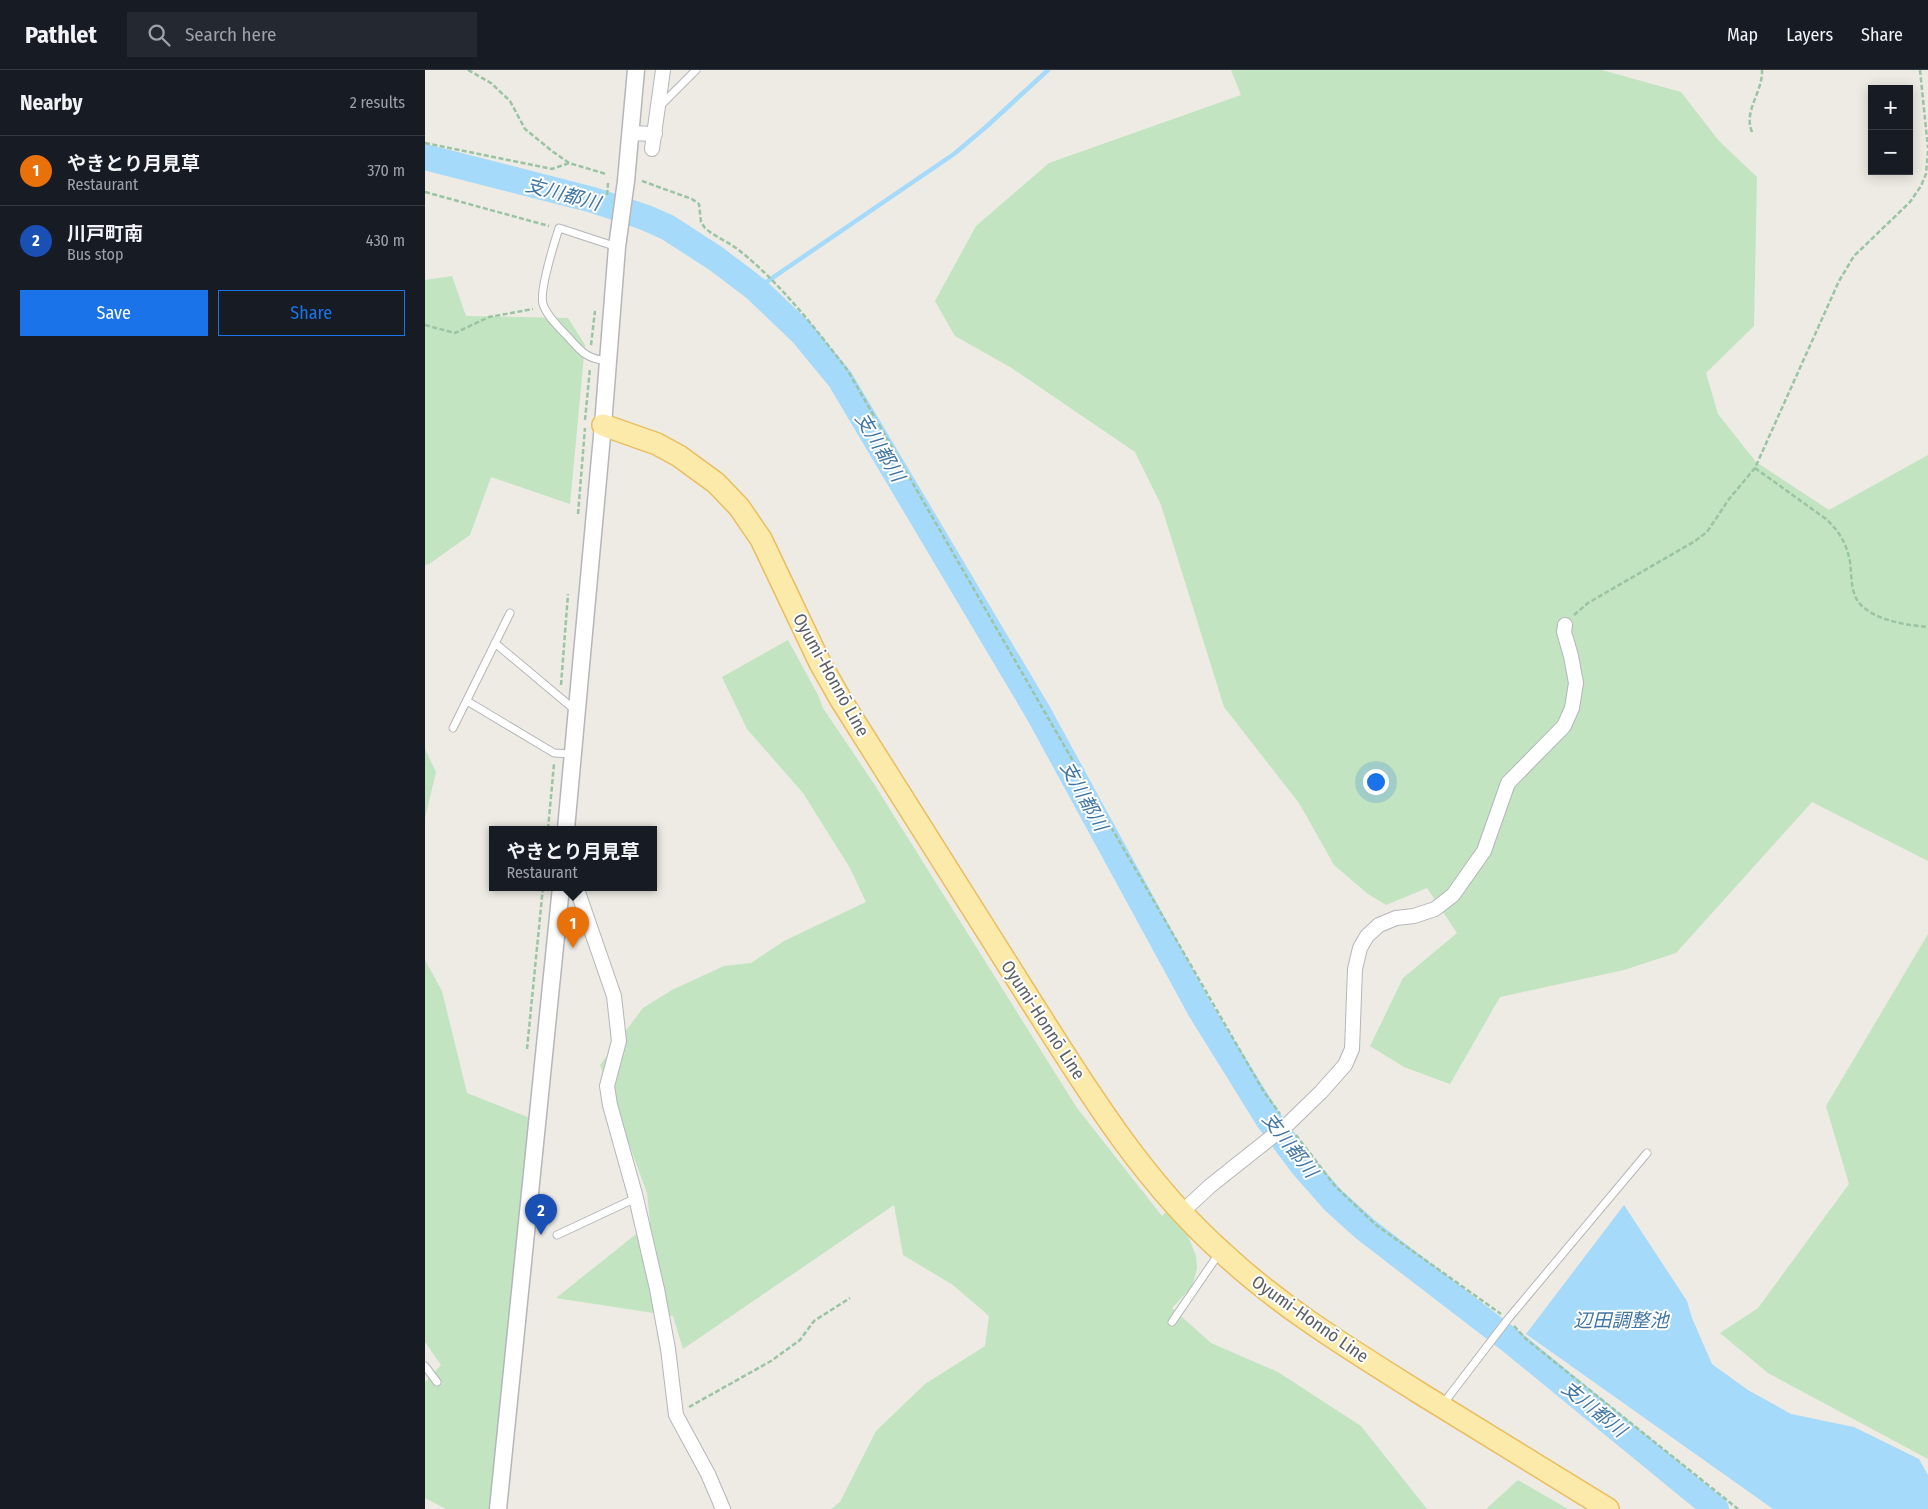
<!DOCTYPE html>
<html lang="en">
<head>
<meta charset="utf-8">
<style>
	:root { --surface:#171b24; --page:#242831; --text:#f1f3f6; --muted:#9ea1a6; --line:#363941; --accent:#1a73e8 }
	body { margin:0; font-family:"Fira Sans Condensed","Noto Sans JP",sans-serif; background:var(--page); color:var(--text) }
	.controls { position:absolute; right:15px; top:15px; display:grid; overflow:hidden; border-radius:0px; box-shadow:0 2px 12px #0003 }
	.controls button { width:45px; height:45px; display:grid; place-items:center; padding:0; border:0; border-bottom:1px solid var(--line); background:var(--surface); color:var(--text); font:25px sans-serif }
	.you { position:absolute; left:950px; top:711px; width:18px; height:18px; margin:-12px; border:4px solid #fff; border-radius:50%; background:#1a73e8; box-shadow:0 0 0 8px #1a73e833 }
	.badge { display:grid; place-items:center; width:32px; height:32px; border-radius:50%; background:var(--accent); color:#fff; font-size:16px; font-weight:700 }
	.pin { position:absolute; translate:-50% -41px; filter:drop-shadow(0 1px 2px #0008) }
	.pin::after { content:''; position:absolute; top:26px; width:18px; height:15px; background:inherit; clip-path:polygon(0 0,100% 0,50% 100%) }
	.popup { position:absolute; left:64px; top:756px; width:168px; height:65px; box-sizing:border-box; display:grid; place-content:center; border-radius:0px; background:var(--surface); filter:drop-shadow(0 1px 4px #0005); font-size:16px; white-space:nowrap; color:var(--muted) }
	.popup b { font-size:19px; color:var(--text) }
	.popup::after { content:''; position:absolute; left:50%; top:100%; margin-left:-10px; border:10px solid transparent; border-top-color:var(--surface) }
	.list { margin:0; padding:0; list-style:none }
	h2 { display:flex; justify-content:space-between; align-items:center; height:65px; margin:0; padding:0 20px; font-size:21px }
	h2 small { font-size:16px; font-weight:400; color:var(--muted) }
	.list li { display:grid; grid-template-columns:32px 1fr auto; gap:15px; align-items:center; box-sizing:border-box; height:70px; padding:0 20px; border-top:1px solid var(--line) }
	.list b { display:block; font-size:19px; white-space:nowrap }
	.list p { margin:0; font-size:16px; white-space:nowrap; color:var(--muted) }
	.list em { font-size:16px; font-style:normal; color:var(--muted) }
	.actions { display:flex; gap:10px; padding:15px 20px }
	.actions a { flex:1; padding:11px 0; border:1px solid var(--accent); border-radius:0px; text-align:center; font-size:18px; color:var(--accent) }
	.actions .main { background:var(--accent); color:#fff }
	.icon { flex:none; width:28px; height:28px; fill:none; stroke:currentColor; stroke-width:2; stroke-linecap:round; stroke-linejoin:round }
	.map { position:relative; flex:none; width:1503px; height:1439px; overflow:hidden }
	header { display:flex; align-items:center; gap:30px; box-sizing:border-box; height:70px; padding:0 25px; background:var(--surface); border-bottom:1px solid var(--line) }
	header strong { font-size:24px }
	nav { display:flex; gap:28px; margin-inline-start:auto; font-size:18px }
	.search { width:350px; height:45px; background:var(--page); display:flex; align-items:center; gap:12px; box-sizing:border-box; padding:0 18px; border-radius:0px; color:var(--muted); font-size:19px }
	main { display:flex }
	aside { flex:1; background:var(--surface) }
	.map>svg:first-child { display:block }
	.green { fill:#c2e4c1 }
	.water { fill:#a6dafb }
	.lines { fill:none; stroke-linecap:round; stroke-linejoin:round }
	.stream { stroke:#a6dafb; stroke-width:4.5 }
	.river { stroke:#a6dafb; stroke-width:26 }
	.service-casing { stroke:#b4b6ba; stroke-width:9 }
	.minor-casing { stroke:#b4b6ba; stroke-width:16 }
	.tertiary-casing { stroke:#b4b6ba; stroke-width:19 }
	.primary-casing { stroke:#eabd5f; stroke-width:24 }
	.path { stroke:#9ac4a4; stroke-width:2.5; stroke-dasharray:5 2.5; stroke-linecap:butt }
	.service { stroke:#fff; stroke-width:7 }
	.minor { stroke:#fff; stroke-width:14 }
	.tertiary { stroke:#fff; stroke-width:16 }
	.primary { stroke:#fbeaaa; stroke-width:21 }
	.labels { text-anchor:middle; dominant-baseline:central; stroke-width:4; stroke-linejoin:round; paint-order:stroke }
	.street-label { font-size:18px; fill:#5b5f63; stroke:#fff }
	.water-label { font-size:19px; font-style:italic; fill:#4175a3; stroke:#fff }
</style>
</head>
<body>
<header>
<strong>Pathlet</strong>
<div class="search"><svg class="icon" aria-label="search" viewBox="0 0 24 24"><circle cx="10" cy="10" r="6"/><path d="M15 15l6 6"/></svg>Search here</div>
<nav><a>Map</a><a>Layers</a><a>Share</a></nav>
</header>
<main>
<aside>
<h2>Nearby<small>2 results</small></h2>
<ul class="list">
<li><span class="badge" style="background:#e8710a">1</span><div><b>やきとり月見草</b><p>Restaurant</p></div><em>370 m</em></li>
<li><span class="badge" style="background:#1a4fb4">2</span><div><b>川戸町南</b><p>Bus stop</p></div><em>430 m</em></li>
</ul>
<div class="actions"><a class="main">Save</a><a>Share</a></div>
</aside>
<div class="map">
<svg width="1503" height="1439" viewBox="0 0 1503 1439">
	<rect width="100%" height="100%" fill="#edebe3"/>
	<!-- green -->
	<g class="green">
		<polygon points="806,0 1177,0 1256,22 1294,71 1332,107 1329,256 1281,303 1293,344 1331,392 1404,440 1503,385 1503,791 1387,732 1251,883 1199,900 1075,927 1025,1014 979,997 945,976 978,908 1032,863 1002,818 961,835 943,824 909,795 874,733 799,637 736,435 710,382 585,297 530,266 510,231 551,156 624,93 816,25"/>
		<polygon points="27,206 41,246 143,248 160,275 145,434 66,407 45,465 4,494 0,495 0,210"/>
		<polygon points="363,570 393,625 398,638 449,714 652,1038 737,1146 742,1141 761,1161 771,1186 772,1198 767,1217 747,1238 786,1273 853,1302 936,1356 1002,1439 406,1439 415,1432 451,1361 500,1314 560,1276 564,1246 528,1215 478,1185 469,1135 258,1279 248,1246 131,1228 225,1153 222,1123 175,995 218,938 247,920 299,896 326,893 359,871 441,832 425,798 378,723 322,659 297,607"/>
		<polygon points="0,679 11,702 0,748"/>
		<polygon points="1503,864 1503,1389 1343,1303 1295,1263 1333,1238 1424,1114 1401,1036"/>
		<polygon points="0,890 17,921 42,1023 105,1048 86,1221 69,1439 21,1439 0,1428 0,1312 16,1295 0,1272"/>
		<polygon points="1093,1410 1143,1439 1061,1439"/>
	</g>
	<!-- water -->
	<polygon class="water" points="1199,1135 1262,1231 1267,1248 1287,1294 1323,1320 1366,1344 1429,1357 1494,1389 1503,1405 1503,1439 1348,1439 1101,1264"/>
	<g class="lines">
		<!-- stream -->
		<polyline class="stream" points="331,219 529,84 561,57 623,0"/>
		<!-- river -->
		<polyline class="river" points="0,87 168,130 219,147 242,157 290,188 331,219 377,263 415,309 614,644 776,941 843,1049 878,1096 908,1130 940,1159 1087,1272 1291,1439"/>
		<defs>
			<g id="service">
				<polyline points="234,37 271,0"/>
				<path d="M183 291C163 289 157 283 144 268 136 259 122 247 118 234 114 220 129 174 134 158L192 177"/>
				<polyline points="70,573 150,640"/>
				<polyline points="42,631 129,683 148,684"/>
				<polyline points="28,658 85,543"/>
				<polyline points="132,1165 211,1128"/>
				<polyline points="747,1252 795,1182"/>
				<polyline points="0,1296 12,1312"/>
				<polyline points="1018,1334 1083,1249 1222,1083"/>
			</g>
			<g id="minor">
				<polyline points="205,63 230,64"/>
				<polyline points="227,79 238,0"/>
				<polyline points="149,817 154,825 189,926 194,971 182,1016 185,1035 211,1128 232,1219 243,1279 251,1345 283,1404 298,1439"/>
				<polyline points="757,1142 785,1116 863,1054 896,1022 920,995 927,979 930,899 935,878 942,866 954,855 971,848 989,846 1010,839 1028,825 1059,781 1083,713 1139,656 1147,638 1151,613 1146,586 1139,562 1140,555"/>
			</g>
			<g id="tertiary">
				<polyline points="141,759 178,355 192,177 201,111 211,0"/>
				<polyline points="73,1439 136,817"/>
			</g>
			<path id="primary" d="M178 355 232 374 254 386 291 413 314 437 336 469 395 593 416 630C478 728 539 826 602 925 659 1015 717 1111 798 1183 857 1238 925 1279 993 1322 1056 1361 1119 1400 1183 1439"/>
		</defs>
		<!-- service casing -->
		<use href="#service" class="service-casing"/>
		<!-- minor casing -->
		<use href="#minor" class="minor-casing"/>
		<!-- tertiary casing -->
		<use href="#tertiary" class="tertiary-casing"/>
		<!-- primary casing -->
		<use href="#primary" class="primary-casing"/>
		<!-- path -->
		<g class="path">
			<polyline points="43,0 66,13 85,31 100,59 127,81 144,93 181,104"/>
			<polyline points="1495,0 1503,78"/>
			<path d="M1327 62C1318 41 1338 22 1337 0"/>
			<polyline points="0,73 127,99 144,93"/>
			<path d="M217 111 267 129 274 134 276 152 280 158C290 167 304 172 315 181 355 213 392 260 423 301L839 1022 855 1044"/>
			<polyline points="0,122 124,156"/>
			<polyline points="182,125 183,113"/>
			<polyline points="0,255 30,263 64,247 108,239"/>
			<polyline points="166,275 170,241"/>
			<polyline points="160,350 165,298"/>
			<path d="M1330 398 1401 449C1414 461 1422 474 1425 492 1427 507 1425 525 1437 536 1453 551 1482 555 1503 557"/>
			<polyline points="153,444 160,358"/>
			<polyline points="1149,545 1163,533 1270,471 1282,462 1304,429 1330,398 1414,211 1429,186 1485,132 1496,116 1501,104 1503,81"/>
			<polyline points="136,615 143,524"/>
			<polyline points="123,759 129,694"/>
			<polyline points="102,979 118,817"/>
			<polyline points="871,1065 910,1116 951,1155 1076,1244"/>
			<polyline points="1089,1256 1101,1269 1313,1439"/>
			<polyline points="264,1337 346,1291 375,1270 389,1251 425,1228"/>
		</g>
		<!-- service -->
		<use href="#service" class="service"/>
		<!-- minor -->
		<use href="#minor" class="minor"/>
		<!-- tertiary -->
		<use href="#tertiary" class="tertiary"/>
		<!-- primary -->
		<use href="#primary" class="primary"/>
	</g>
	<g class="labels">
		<!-- street labels -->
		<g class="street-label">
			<text transform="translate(406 605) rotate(61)">Oyumi-Honnō Line</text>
			<text transform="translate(618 950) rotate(57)">Oyumi-Honnō Line</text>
			<text transform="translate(885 1249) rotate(35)">Oyumi-Honnō Line</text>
		</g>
		<!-- water labels -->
		<g class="water-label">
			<text transform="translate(138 124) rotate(15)">支川都川</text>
			<text transform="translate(455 377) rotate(59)">支川都川</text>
			<text transform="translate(659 726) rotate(61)">支川都川</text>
			<text transform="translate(865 1075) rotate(52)">支川都川</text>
			<text x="1196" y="1250">辺田調整池</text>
			<text transform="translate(1169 1339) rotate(39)">支川都川</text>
		</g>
	</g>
</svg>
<div class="controls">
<button>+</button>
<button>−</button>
</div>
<div class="you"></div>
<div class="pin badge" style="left:148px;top:878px;background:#e8710a">1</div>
<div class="popup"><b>やきとり月見草</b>Restaurant</div>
<div class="pin badge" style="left:116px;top:1165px;background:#1a4fb4">2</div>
</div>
</main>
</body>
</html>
